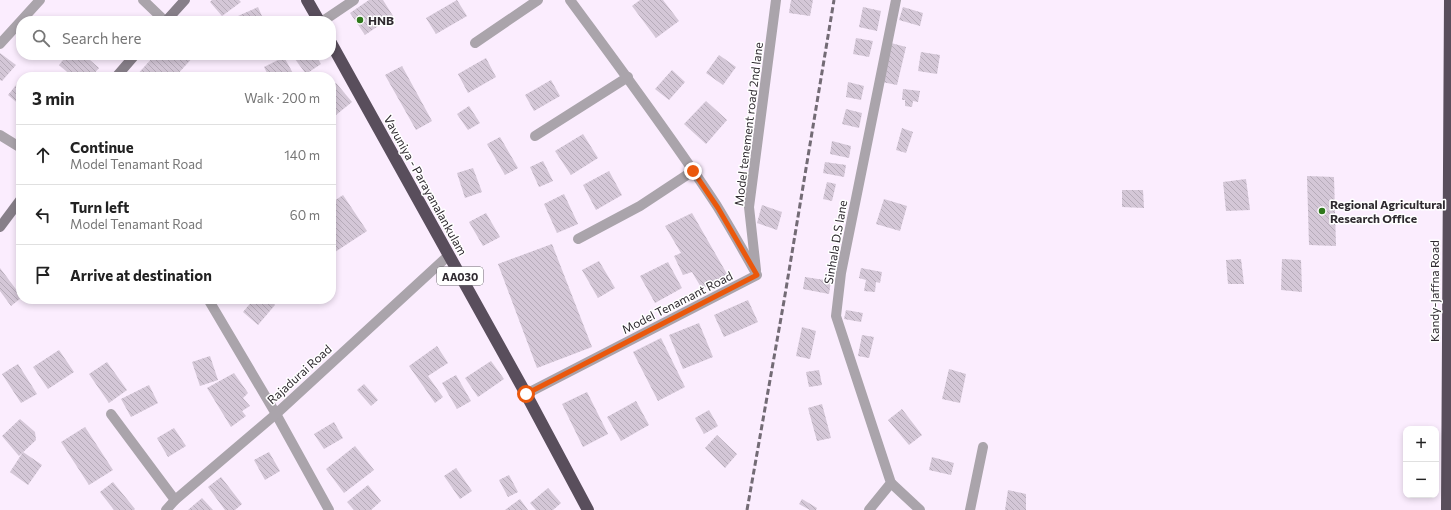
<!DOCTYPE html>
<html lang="en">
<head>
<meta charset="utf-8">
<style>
	:root { --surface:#fff; --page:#f6f6f6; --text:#222; --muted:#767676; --line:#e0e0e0 }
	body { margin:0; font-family:Commissioner,sans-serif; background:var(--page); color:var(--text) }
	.controls { position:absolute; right:12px; bottom:12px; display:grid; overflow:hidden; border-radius:8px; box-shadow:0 2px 6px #0003 }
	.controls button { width:36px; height:36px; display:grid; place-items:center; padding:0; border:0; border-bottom:1px solid var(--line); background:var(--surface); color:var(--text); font:20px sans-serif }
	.stop { position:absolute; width:12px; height:12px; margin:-9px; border:3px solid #ea580c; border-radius:50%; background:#fff }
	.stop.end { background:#ea580c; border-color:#fff; box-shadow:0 1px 4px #0008 }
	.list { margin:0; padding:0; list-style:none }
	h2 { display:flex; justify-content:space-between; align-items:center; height:52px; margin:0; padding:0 16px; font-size:17px }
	h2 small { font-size:13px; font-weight:400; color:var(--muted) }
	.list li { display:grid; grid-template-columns:26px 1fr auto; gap:12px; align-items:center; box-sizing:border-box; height:60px; padding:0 16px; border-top:1px solid var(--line) }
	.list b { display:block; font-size:15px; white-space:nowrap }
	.list p { margin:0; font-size:13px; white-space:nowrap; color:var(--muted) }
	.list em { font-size:13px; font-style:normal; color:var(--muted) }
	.icon { flex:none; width:22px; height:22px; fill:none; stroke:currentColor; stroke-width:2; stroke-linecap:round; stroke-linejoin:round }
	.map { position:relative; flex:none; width:1451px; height:510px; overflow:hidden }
	.search { position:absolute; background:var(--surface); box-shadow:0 2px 6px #0003; left:16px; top:16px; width:320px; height:44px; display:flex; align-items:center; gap:10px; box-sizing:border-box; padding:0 14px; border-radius:16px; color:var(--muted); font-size:15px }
	.panel { position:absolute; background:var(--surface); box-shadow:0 2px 6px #0003; left:16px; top:72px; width:320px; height:232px; border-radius:16px }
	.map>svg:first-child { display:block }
	.building { fill:url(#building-back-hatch) }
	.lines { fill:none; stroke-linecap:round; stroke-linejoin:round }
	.street { stroke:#aaa4ab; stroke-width:10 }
	.secondary { stroke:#877f89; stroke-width:10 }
	.highway { stroke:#594e5c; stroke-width:12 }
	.rail { stroke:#736b75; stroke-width:3; stroke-dasharray:6 3; stroke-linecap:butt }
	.route { stroke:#ea580c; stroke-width:5 }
	.poi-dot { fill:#2f781c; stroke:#fff; stroke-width:1.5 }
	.labels { text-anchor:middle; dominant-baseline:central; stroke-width:3; stroke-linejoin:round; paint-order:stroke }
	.shield { fill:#fff; stroke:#6d6a6e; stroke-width:1 }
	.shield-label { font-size:11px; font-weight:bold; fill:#2f2a30 }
	.poi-label { font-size:12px; font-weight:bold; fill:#2f2a30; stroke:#fff; text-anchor:start }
	.street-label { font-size:12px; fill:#2f2a30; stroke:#fff }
</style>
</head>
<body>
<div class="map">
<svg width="1451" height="510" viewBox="0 0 1451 510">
	<defs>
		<pattern id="building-back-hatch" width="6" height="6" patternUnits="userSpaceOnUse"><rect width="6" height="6" fill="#d4c7d7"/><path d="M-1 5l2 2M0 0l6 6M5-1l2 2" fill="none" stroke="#b6abb9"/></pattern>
	</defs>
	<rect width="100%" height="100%" fill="#fbedfe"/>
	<!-- building -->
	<g class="building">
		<polygon points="212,0 239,0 241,2 222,16 210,2"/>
		<polygon points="369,0 383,0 393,16 365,35 350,13"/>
		<polygon points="457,0 467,16 436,34 426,18"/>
		<polygon points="640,0 663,0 679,21 656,38 632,6"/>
		<polygon points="791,0 813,0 810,16 789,13"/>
		<polygon points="258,7 264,21 240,21 238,16"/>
		<polygon points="863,7 881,11 877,31 859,27"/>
		<polygon points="903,7 923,13 920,26 899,20"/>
		<polygon points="856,38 873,41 869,57 853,54"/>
		<polygon points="891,43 906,47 897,85 882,82"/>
		<polygon points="921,52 940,55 937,74 918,71"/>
		<polygon points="0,53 16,65 2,81 0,80"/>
		<polygon points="67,55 84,55 99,68 91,77 73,77 59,65"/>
		<polygon points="155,55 195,55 175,77 135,77"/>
		<polygon points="292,55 315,55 321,64 306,74"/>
		<polygon points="719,55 736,67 723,85 706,73"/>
		<polygon points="284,57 295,77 269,77 264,67"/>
		<polygon points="486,58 496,77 468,93 458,74"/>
		<polygon points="402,66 432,121 416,130 385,75"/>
		<polygon points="672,70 685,82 669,100 655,89"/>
		<polygon points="21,79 21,106 8,95"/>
		<polygon points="551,80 560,96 534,111 525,95"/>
		<polygon points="848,82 864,86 861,100 846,97"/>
		<polygon points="336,83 352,102 331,119 331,87"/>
		<polygon points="903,89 920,91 918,102 913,101 912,107 905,106 905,100 902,100"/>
		<polygon points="706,101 727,120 706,144 684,124"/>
		<polygon points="469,106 480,123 468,130 457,114"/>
		<polygon points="846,109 862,113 859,128 842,124"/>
		<polygon points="902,128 913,132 906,153 896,150"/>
		<polygon points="583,134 598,158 571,175 555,151"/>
		<polygon points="500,137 518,168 505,175 487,144"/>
		<polygon points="832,141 851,146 849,158 830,154"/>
		<polygon points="543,161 553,181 539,187 530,167"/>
		<polygon points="825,162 846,165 844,177 823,173"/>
		<polygon points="473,168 482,192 465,198 457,173"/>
		<polygon points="609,171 622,195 596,210 583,185"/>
		<polygon points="1307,176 1334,177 1336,246 1309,245"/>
		<polygon points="1246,179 1250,210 1226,211 1223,182"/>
		<polygon points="827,182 836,184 832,201 823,199"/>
		<polygon points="1122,190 1143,190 1144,208 1122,207"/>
		<polygon points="564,194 578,224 557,233 544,204"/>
		<polygon points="343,195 367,231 332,254 331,203"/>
		<polygon points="884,199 907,206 900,231 876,224"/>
		<polygon points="762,205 782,212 777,230 757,223"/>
		<polygon points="486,213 500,237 483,246 469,222"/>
		<polygon points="692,213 727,274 702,289 692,272 683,275 674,256 681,253 665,226"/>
		<polygon points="552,244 592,347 537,368 498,264"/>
		<polygon points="1241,259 1244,284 1228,284 1226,260"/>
		<polygon points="1282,259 1301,260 1302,292 1281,290"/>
		<polygon points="599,261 615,288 598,298 582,270"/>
		<polygon points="668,262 682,288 655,303 640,276"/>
		<polygon points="0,268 21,296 21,298 11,306 0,291"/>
		<polygon points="861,268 882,272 880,283 876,282 875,292 864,291 866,280 859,278"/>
		<polygon points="805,277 831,281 829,294 803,289"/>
		<polygon points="254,299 268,299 275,305 258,325 243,312"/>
		<polygon points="748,300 758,322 724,337 714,315"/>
		<polygon points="846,310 863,313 861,322 844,319"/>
		<polygon points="699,323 713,357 683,369 669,335"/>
		<polygon points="802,327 816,331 810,359 796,356"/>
		<polygon points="862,335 874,337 869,358 858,356"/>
		<polygon points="661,338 685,387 658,401 633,352"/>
		<polygon points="437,346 448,363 428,376 443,397 435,403 409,366"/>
		<polygon points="59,350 74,372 48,389 33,367"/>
		<polygon points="210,356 218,380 200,386 192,362"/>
		<polygon points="491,361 504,379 478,397 465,378"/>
		<polygon points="107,362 127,390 109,403 89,374"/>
		<polygon points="18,364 37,394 21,403 2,374"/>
		<polygon points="949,369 966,374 960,403 942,399"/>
		<polygon points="819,370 822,385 809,387 806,372"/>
		<polygon points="234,373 248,393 243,398 250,406 242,411 246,416 231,427 207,388"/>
		<polygon points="456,375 471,401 457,409 442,383"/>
		<polygon points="364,384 378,400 371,406 357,390"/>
		<polygon points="149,385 158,403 131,417 121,399"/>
		<polygon points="587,392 608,434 583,447 562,404"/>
		<polygon points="636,401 649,425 621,441 607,417"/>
		<polygon points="822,404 831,438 817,441 808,408"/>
		<polygon points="902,409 922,435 909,445 888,420"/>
		<polygon points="709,410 718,426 704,434 695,418"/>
		<polygon points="20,419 35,432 36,440 19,456 2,436"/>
		<polygon points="334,422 343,438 324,449 314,434"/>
		<polygon points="85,427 113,470 89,485 61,442"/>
		<polygon points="174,428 186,446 168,457 157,438"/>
		<polygon points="717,435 737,454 725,468 705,448"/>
		<polygon points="355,446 374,470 344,493 326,469"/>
		<polygon points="23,452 42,465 28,485 10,472"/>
		<polygon points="269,452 280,471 265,480 254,460"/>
		<polygon points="932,457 954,463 951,475 929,470"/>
		<polygon points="456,468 472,491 460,499 444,476"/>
		<polygon points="509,475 518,492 508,497 499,480"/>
		<polygon points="221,477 242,504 235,510 225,510 208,487"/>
		<polygon points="113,482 135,509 134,510 114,510 100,492"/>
		<polygon points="368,485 381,501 371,510 354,510 347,502"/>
		<polygon points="548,488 561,503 553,510 536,510 530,503"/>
		<polygon points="1008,490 1026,494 1026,510 1005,510"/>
		<polygon points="202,498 213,510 188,510"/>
		<polygon points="520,499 528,510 505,510"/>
		<polygon points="802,499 817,508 816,510 810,510 799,504"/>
	</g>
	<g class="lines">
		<!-- street -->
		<g class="street">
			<polyline points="143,0 165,21"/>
			<polyline points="323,21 354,0"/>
			<polyline points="475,43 538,0"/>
			<polyline points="0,44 40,0"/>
			<polyline points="0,135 21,148"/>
			<polyline points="535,136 628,77"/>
			<polyline points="578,239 640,206 693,171"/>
			<polyline points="756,270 749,207 776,0"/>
			<polyline points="208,299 276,414 329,510"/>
			<path d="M526 394 757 275C744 252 731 229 717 206 671 136 620 68 570 0"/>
			<polyline points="111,414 175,500"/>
			<polyline points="891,483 920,510"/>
			<polyline points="166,510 175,500 276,414 449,255"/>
			<polyline points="869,510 891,483 836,316 841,273 896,0"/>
			<polyline points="970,510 983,447"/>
		</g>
		<!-- secondary -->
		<g class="secondary">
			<polyline points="166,21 185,0"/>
			<polyline points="116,77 135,55"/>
			<polyline points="0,227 21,199"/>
		</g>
		<!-- highway -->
		<g class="highway">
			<polyline points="307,0 319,21"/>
			<polyline points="331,43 526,394 588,510"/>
			<polyline points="1447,510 1450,0"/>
		</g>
		<!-- rail -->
		<polyline class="rail" points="747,510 784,301 834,0"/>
	</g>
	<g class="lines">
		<!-- route -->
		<polyline class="route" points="526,394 757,275 718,208 693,171"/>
	</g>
	<!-- markers -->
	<g class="poi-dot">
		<circle cx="360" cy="20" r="4"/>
		<circle cx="1322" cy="211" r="4"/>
	</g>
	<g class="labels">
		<!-- shield labels -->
		<rect class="shield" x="437" y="267" width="46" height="18" rx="3"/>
		<g class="shield-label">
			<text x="460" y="276">AA030</text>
		</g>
		<!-- poi labels -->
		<g class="poi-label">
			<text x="368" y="20">HNB</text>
			<text x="1330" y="204">Regional Agricultural<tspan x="1330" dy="14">Research Office</tspan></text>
		</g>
		<!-- street labels -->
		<g class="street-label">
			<text transform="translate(748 124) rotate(-83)">Model tenement road 2nd lane</text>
			<text transform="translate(426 185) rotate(61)">Vavuniya - Parayanalankulam</text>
			<text transform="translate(835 242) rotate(-80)">Sinhala D.S lane</text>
			<text transform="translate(1434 291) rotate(-90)">Kandy-Jaffna Road</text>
			<text transform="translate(677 302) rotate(-27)">Model Tenamant Road</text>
			<text transform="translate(299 374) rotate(-42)">Rajadurai Road</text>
		</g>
	</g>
</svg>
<div class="controls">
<button>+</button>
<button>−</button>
</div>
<div class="stop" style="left:526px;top:394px"></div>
<div class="stop end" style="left:693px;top:171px"></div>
<div class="search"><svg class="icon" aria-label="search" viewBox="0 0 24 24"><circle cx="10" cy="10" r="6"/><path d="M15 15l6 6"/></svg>Search here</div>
<section class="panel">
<h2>3 min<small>Walk · 200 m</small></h2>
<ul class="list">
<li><svg class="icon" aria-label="ahead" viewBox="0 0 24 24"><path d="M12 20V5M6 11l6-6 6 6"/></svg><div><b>Continue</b><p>Model Tenamant Road</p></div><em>140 m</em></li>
<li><svg class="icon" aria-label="left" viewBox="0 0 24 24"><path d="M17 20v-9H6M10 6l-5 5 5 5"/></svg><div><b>Turn left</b><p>Model Tenamant Road</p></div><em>60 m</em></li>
<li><svg class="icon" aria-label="arrive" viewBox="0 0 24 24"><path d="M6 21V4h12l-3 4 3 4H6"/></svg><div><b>Arrive at destination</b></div></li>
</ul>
</section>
</div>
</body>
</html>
